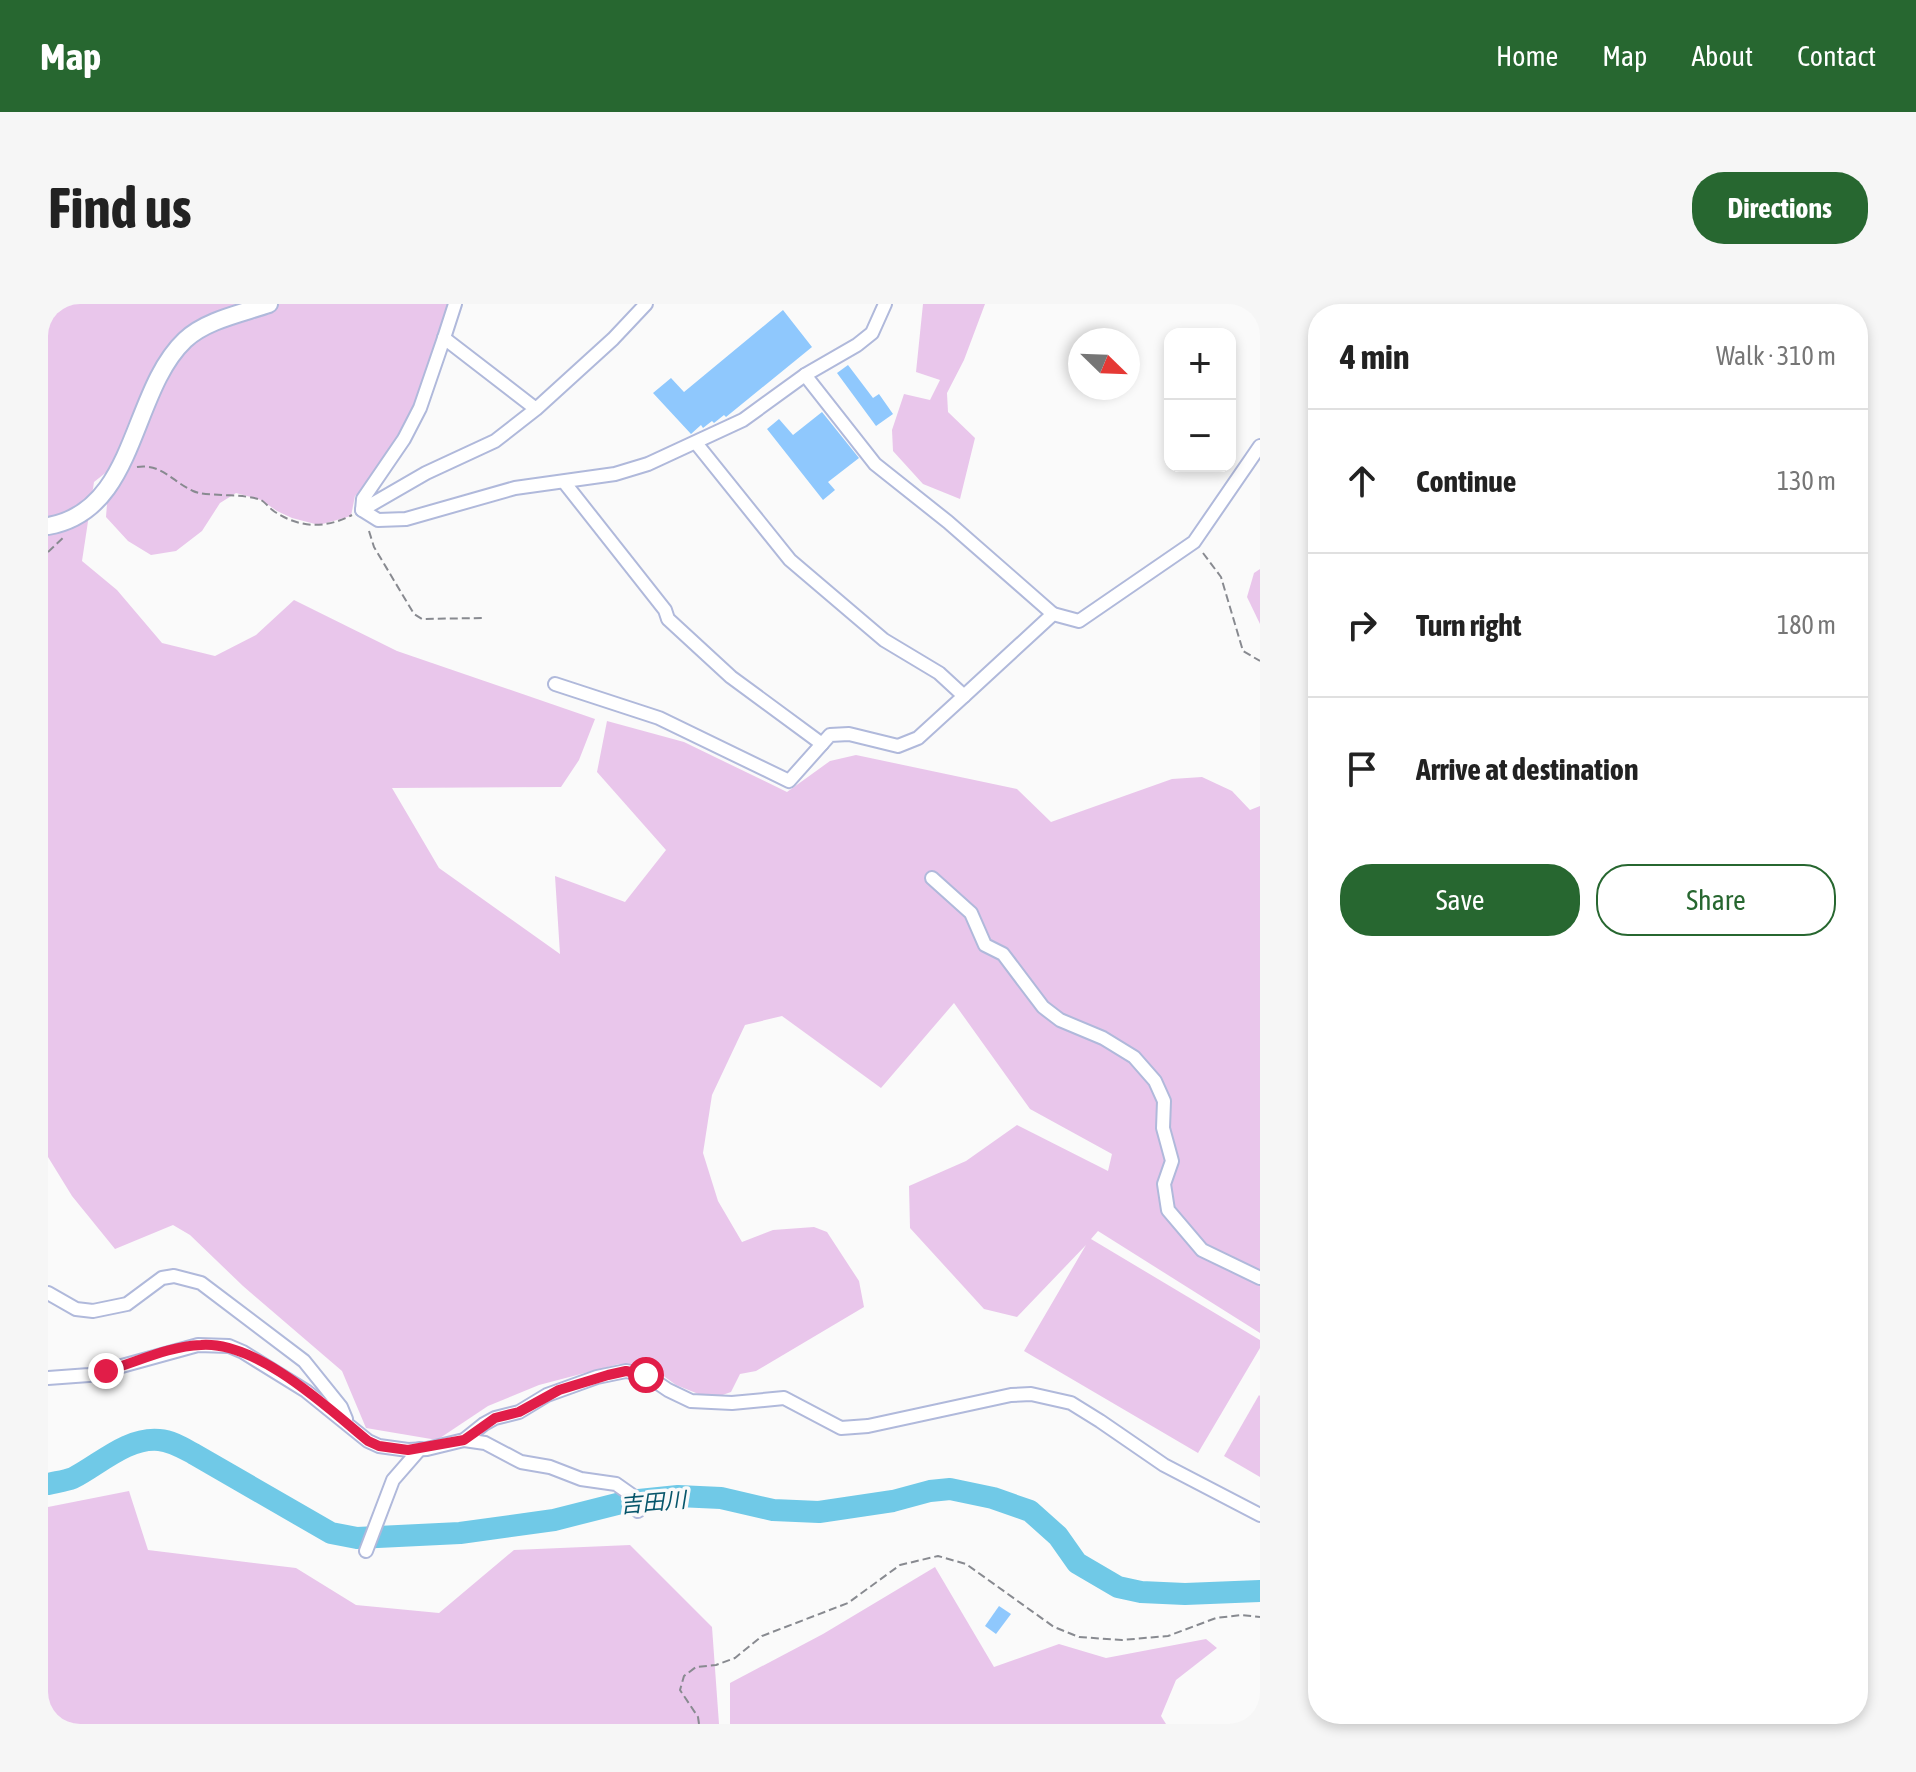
<!DOCTYPE html>
<html lang="en">
<head>
<meta charset="utf-8">
<style>
	:root { --surface:#fff; --page:#f6f6f6; --text:#222; --muted:#767676; --line:#e0e0e0; --accent:#276730 }
	body { margin:0; font-family:"Asap Condensed","Noto Sans JP",sans-serif; background:var(--page); color:var(--text) }
	.controls { position:absolute; right:24px; top:24px; display:grid; overflow:hidden; border-radius:16px; box-shadow:0 4px 12px #0003 }
	.controls button { width:72px; height:72px; display:grid; place-items:center; padding:0; border:0; border-bottom:2px solid var(--line); background:var(--surface); color:var(--text); font:40px sans-serif }
	.compass { position:absolute; left:1020px; top:24px; width:72px; height:72px; border-radius:50%; background:var(--surface); box-shadow:0 4px 12px #0003; rotate:113deg }
	.stop { position:absolute; width:24px; height:24px; margin:-18px; border:6px solid #e11d48; border-radius:50%; background:#fff }
	.stop.end { background:#e11d48; border-color:#fff; box-shadow:0 2px 8px #0008 }
	.list { margin:0; padding:0; list-style:none }
	h2 { display:flex; justify-content:space-between; align-items:center; height:104px; margin:0; padding:0 32px; font-size:34px }
	h2 small { font-size:26px; font-weight:400; color:var(--muted) }
	.list li { display:grid; grid-template-columns:52px 1fr auto; gap:24px; align-items:center; box-sizing:border-box; height:144px; padding:0 32px; border-top:2px solid var(--line) }
	.list b { display:block; font-size:30px; white-space:nowrap }
	.list em { font-size:26px; font-style:normal; color:var(--muted) }
	.actions { display:flex; gap:16px; padding:24px 32px }
	.actions a { flex:1; padding:18px 0; border:2px solid var(--accent); border-radius:32px; text-align:center; font-size:28px; color:var(--accent) }
	.actions .main { background:var(--accent); color:#fff }
	.icon { flex:none; width:44px; height:44px; fill:none; stroke:currentColor; stroke-width:2; stroke-linecap:round; stroke-linejoin:round }
	.map { position:relative; flex:none; width:1212px; height:1420px; overflow:hidden; border-radius:32px }
	header { display:flex; align-items:center; gap:48px; box-sizing:border-box; height:112px; padding:0 40px; background:var(--accent); color:#fff }
	header strong { font-size:38px }
	nav { display:flex; gap:44px; margin-inline-start:auto; font-size:28px }
	.intro { display:flex; align-items:center; justify-content:space-between; box-sizing:border-box; height:192px; padding:0 48px }
	h1 { margin:0; font-size:56px }
	.button { padding:20px 36px; border-radius:32px; background:var(--accent); color:#fff; font-size:28px; font-weight:700 }
	main { display:flex; gap:48px; padding:0 48px }
	aside { flex:1; background:var(--surface); border-radius:32px; box-shadow:0 4px 12px #0003 }
	.map>svg:first-child { display:block }
	.green { fill:#e9c6eb }
	.lines { fill:none; stroke-linecap:round; stroke-linejoin:round }
	.river { stroke:#70c9e7; stroke-width:22 }
	.building { fill:#8fc8fd }
	.minor-casing { stroke:#b0b9db; stroke-width:16 }
	.tertiary-casing { stroke:#b0b9db; stroke-width:20 }
	.path { stroke:#888a90; stroke-width:2; stroke-dasharray:8 4; stroke-linecap:butt }
	.minor { stroke:#fff; stroke-width:12 }
	.tertiary { stroke:#fff; stroke-width:16 }
	.route { stroke:#e11d48; stroke-width:10 }
	.labels { text-anchor:middle; dominant-baseline:central; stroke-width:7; stroke-linejoin:round; paint-order:stroke }
	.water-label { font-size:22px; font-style:italic; fill:#07566b; stroke:#fafafa }
</style>
</head>
<body>
<header>
<strong>Map</strong>
<nav><a>Home</a><a>Map</a><a>About</a><a>Contact</a></nav>
</header>
<div class="intro"><h1>Find us</h1><a class="button">Directions</a></div>
<main>
<div class="map">
<svg width="1212" height="1420" viewBox="0 0 1212 1420">
	<rect width="100%" height="100%" fill="#fafafa"/>
	<!-- green -->
	<g class="green">
		<polygon points="0,0 400,0 370,90 349,141 321,181 307,192 303,212 271,221 244,214 229,207 213,196 188,189 172,199 154,227 128,247 103,251 80,237 58,213 60,187 85,147 46,178 34,257 69,286 114,339 167,352 208,331 246,296 349,347 547,415 531,456 513,483 344,484 391,564 512,650 507,572 577,598 618,546 549,468 559,417 636,438 739,488 782,457 808,451 969,485 1003,518 1124,475 1154,473 1184,487 1202,506 1212,502 1212,1029 1050,927 1043,935 1212,1036 1212,1044 1150,1149 976,1047 1038,941 969,1013 936,1005 862,924 861,882 918,857 969,821 1060,867 1064,850 982,805 906,699 833,784 734,712 697,721 664,791 655,849 670,897 694,938 725,926 766,923 779,928 811,977 816,1003 708,1067 692,1070 683,1088 663,1095 628,1081 606,1065 571,1060 491,1081 440,1102 389,1136 318,1124 294,1067 195,982 142,931 125,921 67,945 24,892 0,853"/>
		<polygon points="875,0 937,0 916,56 899,89 900,108 927,134 912,195 875,180 845,147 844,126 856,90 882,96 892,76 868,68"/>
		<polygon points="1212,265 1212,320 1199,293 1206,269"/>
		<polygon points="1211,1091 1212,1092 1212,1173 1176,1152"/>
		<polygon points="81,1187 100,1246 248,1264 308,1301 391,1309 466,1246 582,1241 664,1323 671,1420 0,1420 0,1203"/>
		<polygon points="887,1263 946,1363 1011,1340 1058,1354 1158,1335 1169,1344 1128,1376 1113,1412 1118,1420 682,1420 682,1379 775,1330"/>
	</g>
	<g class="lines">
		<!-- river -->
		<path class="river" d="M0 1180C8 1178 17 1177 25 1174 51 1161 79 1133 111 1136 124 1137 135 1144 146 1150L283 1229 309 1234 412 1229 506 1216 581 1197 630 1192 673 1194 725 1206 771 1208 845 1197 882 1187 902 1185 945 1194 982 1207 1010 1232 1029 1259 1070 1283 1093 1288 1137 1290 1212 1287"/>
	</g>
	<!-- building -->
	<g class="building">
		<polygon points="735,6 764,43 678,113 676,111 666,119 664,117 655,124 653,121 643,130 605,89 623,74 636,88"/>
		<polygon points="800,61 825,94 831,90 845,110 828,122 789,69"/>
		<polygon points="774,108 811,154 780,178 787,186 775,196 719,125 731,115 745,131"/>
		<polygon points="951,1302 963,1310 948,1330 937,1322"/>
	</g>
	<g class="lines">
		<defs>
			<g id="minor">
				<polyline points="396,34 407,0"/>
				<polyline points="757,71 827,160 900,218 1005,310"/>
				<polyline points="488,105 396,34 372,104 356,135 315,195 314,206 378,169 447,137 488,105 565,35 598,0"/>
				<polyline points="648,139 742,256 836,336 891,369 916,392 1005,310 1031,317 1146,238 1212,142"/>
				<polyline points="516,178 617,306 620,315 683,373 774,440"/>
				<polyline points="314,206 330,216 358,215 467,184 567,170 600,160 695,116 757,71 809,41 824,29 837,0"/>
				<polyline points="507,380 611,414 741,477 782,431 801,430 850,442 870,434 916,392"/>
				<polyline points="884,574 923,609 937,641 955,650 995,703 1012,716 1055,734 1086,753 1107,777 1116,797 1115,824 1124,857 1116,880 1120,906 1154,946 1212,974"/>
				<polyline points="0,989 28,1005 45,1007 79,1000 114,974 126,972 153,979 256,1057 293,1103 298,1115"/>
				<polyline points="0,1074 41,1071 150,1041 181,1042 195,1048 258,1087 320,1137 331,1142 360,1146 379,1145 416,1136 436,1120 447,1114 471,1108 499,1091 549,1073 578,1067 598,1071 620,1086 643,1097 684,1099 736,1094 793,1124 820,1122 963,1091 983,1090 1023,1099 1052,1117 1116,1161 1212,1211"/>
				<polyline points="416,1136 437,1139 473,1158 502,1163 533,1175 568,1180 585,1192 590,1207"/>
				<polyline points="318,1247 345,1176 372,1145"/>
			</g>
			<path id="tertiary" d="M0 222C89 207 82 88 137 36 158 16 195 9 221 0"/>
		</defs>
		<!-- minor casing -->
		<use href="#minor" class="minor-casing"/>
		<!-- tertiary casing -->
		<use href="#tertiary" class="tertiary-casing"/>
		<!-- path -->
		<g class="path">
			<path d="M89 163C113 159 125 178 145 187 157 193 196 189 213 196 217 198 222 205 227 208 252 224 277 225 304 211"/>
			<polyline points="321,227 326,243 366,310 374,315 437,314"/>
			<polyline points="0,248 17,232"/>
			<polyline points="1155,249 1173,273 1195,347 1212,357"/>
			<polyline points="651,1420 650,1413 632,1386 636,1372 648,1363 668,1361 687,1354 714,1332 800,1299 852,1261 890,1252 918,1260 1006,1323 1031,1333 1074,1336 1120,1332 1168,1314 1193,1311 1212,1313"/>
		</g>
		<!-- minor -->
		<use href="#minor" class="minor"/>
		<!-- tertiary -->
		<use href="#tertiary" class="tertiary"/>
	</g>
	<g class="lines">
		<!-- route -->
		<path class="route" d="M58 1067C89 1058 121 1042 153 1041 209 1037 279 1103 320 1137L331 1142 360 1146 416 1136 447 1114 471 1108 511 1086 560 1071 578 1067 598 1071"/>
	</g>
	<g class="labels">
		<!-- water labels -->
		<g class="water-label">
			<text transform="translate(605 1198) rotate(-5)">吉田川</text>
		</g>
	</g>
</svg>
<div class="controls">
<button>+</button>
<button>−</button>
</div>
<svg class="compass" viewBox="-18 -18 36 36"><path d="M0-13l5 13h-10z" fill="#e53935"/><path d="M0 13l5-13h-10z" fill="#767676"/></svg>
<div class="stop" style="left:598px;top:1071px"></div>
<div class="stop end" style="left:58px;top:1067px"></div>
</div>
<aside>
<h2>4 min<small>Walk · 310 m</small></h2>
<ul class="list">
<li><svg class="icon" aria-label="ahead" viewBox="0 0 24 24"><path d="M12 20V5M6 11l6-6 6 6"/></svg><div><b>Continue</b></div><em>130 m</em></li>
<li><svg class="icon" aria-label="right" viewBox="0 0 24 24"><path d="M7 20v-9h11M14 6l5 5-5 5"/></svg><div><b>Turn right</b></div><em>180 m</em></li>
<li><svg class="icon" aria-label="arrive" viewBox="0 0 24 24"><path d="M6 21V4h12l-3 4 3 4H6"/></svg><div><b>Arrive at destination</b></div></li>
</ul>
<div class="actions"><a class="main">Save</a><a>Share</a></div>
</aside>
</main>
</body>
</html>
